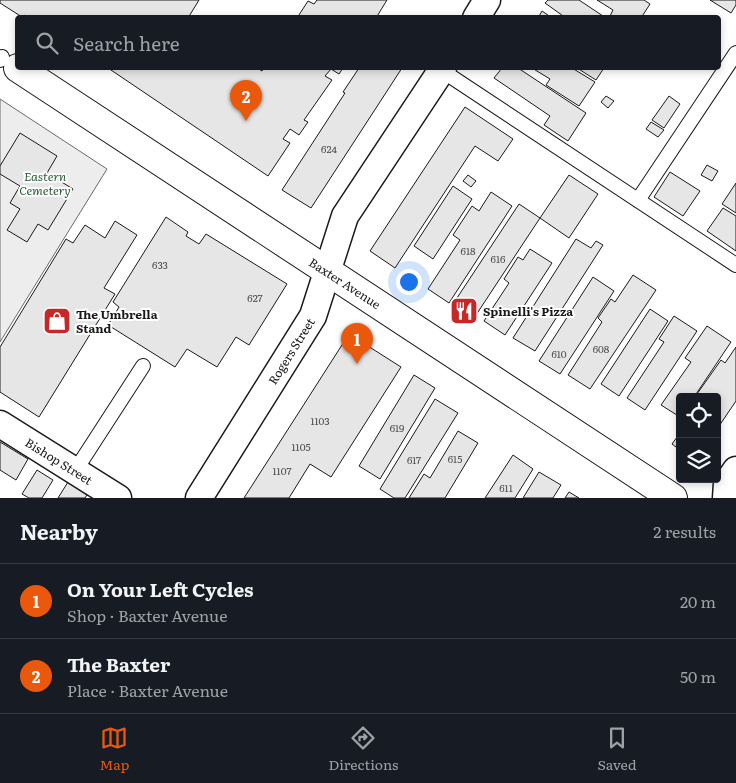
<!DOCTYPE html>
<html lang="en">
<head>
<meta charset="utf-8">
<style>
	:root { --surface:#171b24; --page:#20242c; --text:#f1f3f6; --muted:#9ea1a6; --line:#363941; --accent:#ea580c }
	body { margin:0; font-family:Literata,serif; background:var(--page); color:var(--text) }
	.controls { position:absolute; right:15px; bottom:15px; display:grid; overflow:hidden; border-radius:5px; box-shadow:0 2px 8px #0003 }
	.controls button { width:45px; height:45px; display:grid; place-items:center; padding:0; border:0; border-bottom:1px solid var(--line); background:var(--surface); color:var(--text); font:25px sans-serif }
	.you { position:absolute; left:408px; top:281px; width:18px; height:18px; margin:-12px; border:4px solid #fff; border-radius:50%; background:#1a73e8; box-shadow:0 0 0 8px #1a73e833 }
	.badge { display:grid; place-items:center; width:32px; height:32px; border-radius:50%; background:var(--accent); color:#fff; font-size:16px; font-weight:700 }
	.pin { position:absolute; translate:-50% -41px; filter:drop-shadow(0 1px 2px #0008) }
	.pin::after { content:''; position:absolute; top:26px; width:18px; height:15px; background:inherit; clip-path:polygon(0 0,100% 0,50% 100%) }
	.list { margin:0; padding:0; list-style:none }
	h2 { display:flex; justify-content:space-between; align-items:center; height:65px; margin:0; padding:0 20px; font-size:21px }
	h2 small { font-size:16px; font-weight:400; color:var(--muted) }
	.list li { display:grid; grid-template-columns:32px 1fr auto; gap:15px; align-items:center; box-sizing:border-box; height:75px; padding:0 20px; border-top:1px solid var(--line) }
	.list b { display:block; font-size:19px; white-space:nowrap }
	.list p { margin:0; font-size:16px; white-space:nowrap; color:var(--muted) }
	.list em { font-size:16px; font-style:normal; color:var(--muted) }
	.icon { flex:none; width:28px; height:28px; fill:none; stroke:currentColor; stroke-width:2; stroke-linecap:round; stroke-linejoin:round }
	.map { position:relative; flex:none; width:736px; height:498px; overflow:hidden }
	.search { position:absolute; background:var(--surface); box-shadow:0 2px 8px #0003; left:15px; right:15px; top:15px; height:55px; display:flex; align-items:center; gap:12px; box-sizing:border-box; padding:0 18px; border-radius:5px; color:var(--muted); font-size:19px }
	.sheet { height:215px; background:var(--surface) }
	nav { display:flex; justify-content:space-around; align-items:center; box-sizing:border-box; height:70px; border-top:1px solid var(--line); background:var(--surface); font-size:14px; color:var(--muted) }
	nav a { display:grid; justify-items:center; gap:2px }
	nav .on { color:var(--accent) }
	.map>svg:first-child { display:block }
	.built { fill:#ededed; stroke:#6a6a6a }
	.building { fill:#e6e6e6; stroke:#1a1a1a }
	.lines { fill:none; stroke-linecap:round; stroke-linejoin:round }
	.lane-casing { stroke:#1a1a1a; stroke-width:16 }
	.street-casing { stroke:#1a1a1a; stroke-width:29 }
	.primary-casing { stroke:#1a1a1a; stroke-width:30 }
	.lane { stroke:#fff; stroke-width:14 }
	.street { stroke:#fff; stroke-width:26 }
	.primary { stroke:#fff; stroke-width:28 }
	.labels { text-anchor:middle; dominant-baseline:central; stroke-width:4; stroke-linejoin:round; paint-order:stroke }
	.number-label { font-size:10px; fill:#4d4d4d }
	.park-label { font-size:12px; font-style:italic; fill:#2b5a34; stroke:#fff }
	.street-label { font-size:12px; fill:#1a1a1a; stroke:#fff }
	.poi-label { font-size:12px; font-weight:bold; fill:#1a1a1a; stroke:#fff; text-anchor:start }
</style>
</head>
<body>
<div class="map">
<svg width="736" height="498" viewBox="0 0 736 498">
	<rect width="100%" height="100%" fill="#fff"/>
	<!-- built -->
	<polygon class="built" points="0,99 107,169 0,342"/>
	<!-- building -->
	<g class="building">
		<polygon points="0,0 199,0 188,18 28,18 24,15 22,17 0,3"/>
		<polygon points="317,0 387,0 376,18 297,18 308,1 314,4"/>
		<polygon points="548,0 579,0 606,18 566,18 545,3"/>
		<polygon points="597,0 644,0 650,4 641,18 609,18 613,10"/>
		<polygon points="710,0 736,0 736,5 731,13"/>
		<polygon points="542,11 552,18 538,18"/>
		<polygon points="108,68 257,68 262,71 264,68 343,68 339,74 331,69 325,76 332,80 304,120 308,122 299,135 290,129 283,139 290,143 268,176"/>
		<polygon points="359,68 402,68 311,208 282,190 345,93 343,92"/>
		<polygon points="502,68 518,68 586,113 568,141 544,125 550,116 494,78"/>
		<polygon points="532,68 572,68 595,82 579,106 546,85 550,79"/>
		<polygon points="577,68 604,68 596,80"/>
		<polygon points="606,96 614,101 608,108 601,102"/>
		<polygon points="669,96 680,104 664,128 652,120"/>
		<polygon points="465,107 513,139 498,161 475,146 395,268 370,251"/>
		<polygon points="651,122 664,130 658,137 646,129"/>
		<polygon points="20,133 57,156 47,173 73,189 48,230 38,224 27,242 7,230 20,209 10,203 20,186 0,174 0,166"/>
		<polygon points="707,165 718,171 712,181 701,175"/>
		<polygon points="670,172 700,191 683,216 654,197"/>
		<polygon points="468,175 476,181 471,187 463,181"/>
		<polygon points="569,175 598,194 569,238 540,218"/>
		<polygon points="736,183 736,213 722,204"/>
		<polygon points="453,186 472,199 433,259 414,246"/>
		<polygon points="491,192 512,206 449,303 428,289 460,240 453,235 472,206 479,211"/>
		<polygon points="519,204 540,218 474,318 453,304"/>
		<polygon points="723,208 736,216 736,251 707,231"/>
		<polygon points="166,217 188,232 186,236 199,244 206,234 287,284 249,345 236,337 217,367 187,349 175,367 108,325 119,307 113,302"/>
		<polygon points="115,221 137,235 104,288 115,294 39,417 0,392 0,347 66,239 73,243 85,225 105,238"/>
		<polygon points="576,239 591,248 596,241 603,245 535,351 513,338"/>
		<polygon points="530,249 552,263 505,335 484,321 509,283 504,279 518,257 523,260"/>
		<polygon points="633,275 656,290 590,389 568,375 602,322 598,318 611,299 615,302"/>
		<polygon points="593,277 614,291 560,374 539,361"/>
		<polygon points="650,309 668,321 619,396 601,384"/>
		<polygon points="674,316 697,331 645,410 627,398 664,342 659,339"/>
		<polygon points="707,326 731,342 694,397 680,397 680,417 661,405 691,362 685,358"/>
		<polygon points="349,334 401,367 331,477 310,464 289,498 244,498"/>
		<polygon points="736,347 736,401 717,429 717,397 700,397 697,394 721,360 725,363"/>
		<polygon points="414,375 435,388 380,479 359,466"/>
		<polygon points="435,399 458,413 405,498 394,498 380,489"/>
		<polygon points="458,431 478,443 445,498 409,498 424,474 430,478"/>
		<polygon points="680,433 680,450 672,444"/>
		<polygon points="0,442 28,459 16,480 0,470"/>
		<polygon points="513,455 533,469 515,498 485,498"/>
		<polygon points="37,470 53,480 42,498 29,498 22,494"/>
		<polygon points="539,472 561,485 553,498 523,498"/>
		<polygon points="68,482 87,495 85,498 58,498"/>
		<polygon points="569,492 579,498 565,498"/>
	</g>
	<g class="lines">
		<defs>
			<g id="lane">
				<polyline points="0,60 2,57"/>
				<polyline points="441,70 736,265"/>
				<polyline points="638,200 736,53"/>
				<polyline points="75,471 143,366"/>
			</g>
			<g id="street">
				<polyline points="476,18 487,0"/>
				<polyline points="0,424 118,498"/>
				<polyline points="199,498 313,316 345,216 443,68"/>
				<polyline points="726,498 727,483 736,470"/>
			</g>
			<polyline id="primary" points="18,68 673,498"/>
		</defs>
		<!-- lane casing -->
		<use href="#lane" class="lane-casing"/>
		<!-- street casing -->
		<use href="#street" class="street-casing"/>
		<!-- primary casing -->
		<use href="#primary" class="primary-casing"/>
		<!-- lane -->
		<use href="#lane" class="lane"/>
		<!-- street -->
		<use href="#street" class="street"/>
		<!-- primary -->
		<use href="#primary" class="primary"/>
	</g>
	<!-- icons -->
	<defs>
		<symbol id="restaurant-square" viewBox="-11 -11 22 22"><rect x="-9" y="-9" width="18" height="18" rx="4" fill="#c62828" stroke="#fff"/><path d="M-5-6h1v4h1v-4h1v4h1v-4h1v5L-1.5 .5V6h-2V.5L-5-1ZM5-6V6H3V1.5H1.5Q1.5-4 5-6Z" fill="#fff"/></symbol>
		<symbol id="shop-square" viewBox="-11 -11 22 22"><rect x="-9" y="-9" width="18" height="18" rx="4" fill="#c62828" stroke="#fff"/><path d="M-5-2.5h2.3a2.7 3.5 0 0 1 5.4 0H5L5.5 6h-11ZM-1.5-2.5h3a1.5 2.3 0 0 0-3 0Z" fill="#fff"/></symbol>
	</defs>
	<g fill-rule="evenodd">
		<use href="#restaurant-square" x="448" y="295" width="32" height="32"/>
		<use href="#shop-square" x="41" y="305" width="32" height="32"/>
	</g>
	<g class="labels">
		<!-- number labels -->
		<g class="number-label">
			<text x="329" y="148">624</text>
			<text x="468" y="250">618</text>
			<text x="498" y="258">616</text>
			<text x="160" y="264">633</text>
			<text x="255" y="297">627</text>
			<text x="601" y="348">608</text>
			<text x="559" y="353">610</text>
			<text x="320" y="420">1103</text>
			<text x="397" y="427">619</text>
			<text x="301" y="446">1105</text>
			<text x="455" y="458">615</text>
			<text x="414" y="459">617</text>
			<text x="282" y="470">1107</text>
			<text x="506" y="487">611</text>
		</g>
		<!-- park labels -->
		<g class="park-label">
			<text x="45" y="176">Eastern<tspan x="45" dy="14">Cemetery</tspan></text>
		</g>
		<!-- street labels -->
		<g class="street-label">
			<text transform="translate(345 283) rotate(33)">Baxter Avenue</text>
			<text transform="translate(291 351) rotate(-58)">Rogers Street</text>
			<text transform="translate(59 461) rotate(32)">Bishop Street</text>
		</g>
		<!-- poi labels -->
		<g class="poi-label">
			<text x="483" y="311">Spinelli's Pizza</text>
			<text x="76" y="314">The Umbrella<tspan x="76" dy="14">Stand</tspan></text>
		</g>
	</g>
</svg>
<div class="controls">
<button><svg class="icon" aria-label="locate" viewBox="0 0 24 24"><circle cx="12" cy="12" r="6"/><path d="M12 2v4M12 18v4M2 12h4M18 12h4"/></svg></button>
<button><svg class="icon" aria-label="layers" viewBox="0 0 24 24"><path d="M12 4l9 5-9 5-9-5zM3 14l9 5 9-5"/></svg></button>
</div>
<div class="you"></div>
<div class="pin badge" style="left:357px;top:364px">1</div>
<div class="pin badge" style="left:246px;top:121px">2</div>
<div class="search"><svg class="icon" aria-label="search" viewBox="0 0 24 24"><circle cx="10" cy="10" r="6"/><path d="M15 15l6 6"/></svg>Search here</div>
</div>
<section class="sheet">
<h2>Nearby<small>2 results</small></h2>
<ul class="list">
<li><span class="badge">1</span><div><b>On Your Left Cycles</b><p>Shop · Baxter Avenue</p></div><em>20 m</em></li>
<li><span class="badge">2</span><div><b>The Baxter</b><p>Place · Baxter Avenue</p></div><em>50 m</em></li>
</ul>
</section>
<nav>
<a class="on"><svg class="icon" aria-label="map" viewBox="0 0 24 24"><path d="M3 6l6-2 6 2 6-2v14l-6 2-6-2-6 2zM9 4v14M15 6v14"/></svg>Map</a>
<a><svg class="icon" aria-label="directions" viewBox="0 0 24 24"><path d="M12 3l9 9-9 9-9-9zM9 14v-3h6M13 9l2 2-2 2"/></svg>Directions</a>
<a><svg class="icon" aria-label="saved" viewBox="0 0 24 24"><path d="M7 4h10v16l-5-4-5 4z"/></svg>Saved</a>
</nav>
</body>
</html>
